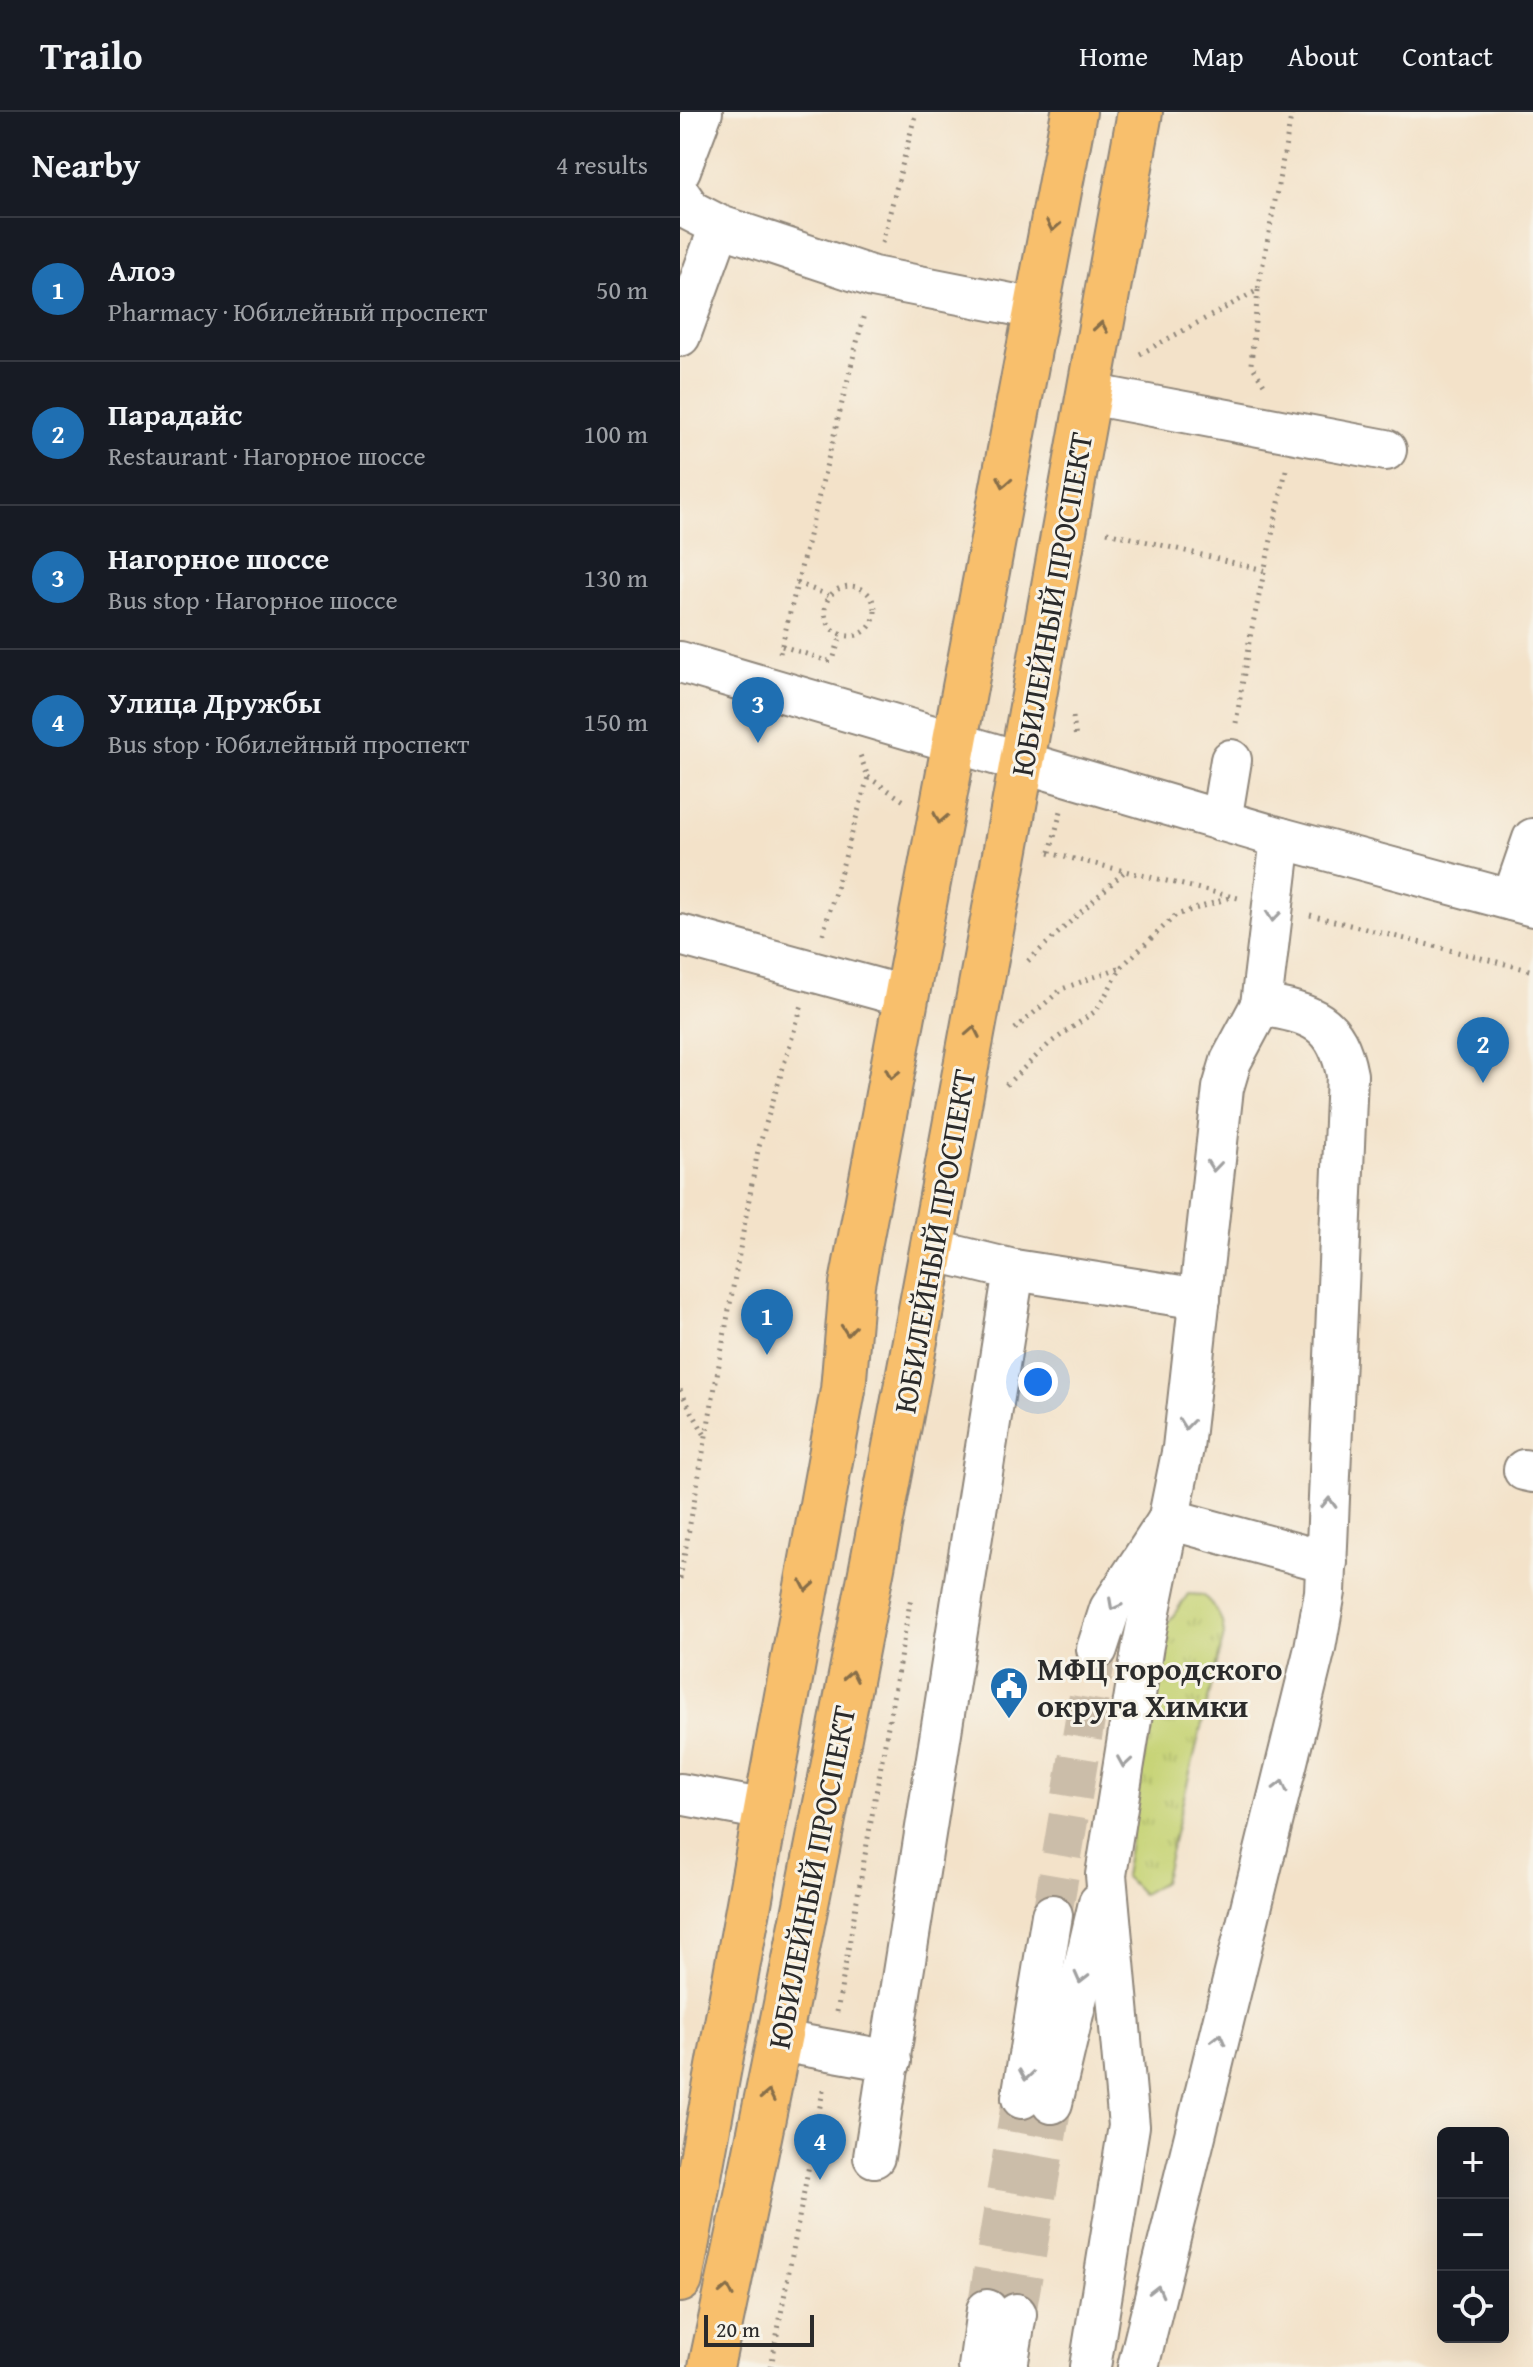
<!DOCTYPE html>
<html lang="en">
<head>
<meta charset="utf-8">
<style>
	:root { --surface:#171b24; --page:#20242c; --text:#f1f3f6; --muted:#9ea1a6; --line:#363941; --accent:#1f6fb2 }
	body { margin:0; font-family:"Gentium Book Plus",serif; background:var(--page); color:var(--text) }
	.controls { position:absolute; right:24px; bottom:24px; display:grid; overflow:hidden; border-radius:12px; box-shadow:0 8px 32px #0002 }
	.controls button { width:72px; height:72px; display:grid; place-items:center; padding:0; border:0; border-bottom:2px solid var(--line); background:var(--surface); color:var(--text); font:40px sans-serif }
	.scale { position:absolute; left:24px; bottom:20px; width:110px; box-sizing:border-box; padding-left:8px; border:4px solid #2b2b2b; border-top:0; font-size:22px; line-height:28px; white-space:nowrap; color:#2b2b2b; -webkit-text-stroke:6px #f7f3e8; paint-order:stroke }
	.you { position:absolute; left:358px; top:1270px; width:28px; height:28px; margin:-20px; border:6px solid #fff; border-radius:50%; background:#1a73e8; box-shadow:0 0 0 12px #1a73e833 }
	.badge { display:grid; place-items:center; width:52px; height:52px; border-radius:50%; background:var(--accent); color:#fff; font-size:26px; font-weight:700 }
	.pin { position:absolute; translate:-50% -66px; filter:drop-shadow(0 2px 4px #0008) }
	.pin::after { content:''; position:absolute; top:42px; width:28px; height:24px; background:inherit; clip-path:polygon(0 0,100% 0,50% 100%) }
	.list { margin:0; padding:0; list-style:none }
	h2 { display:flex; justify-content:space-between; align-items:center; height:104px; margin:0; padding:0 32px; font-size:34px }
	h2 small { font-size:26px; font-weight:400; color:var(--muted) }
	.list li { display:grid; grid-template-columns:52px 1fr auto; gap:24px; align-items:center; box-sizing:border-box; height:144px; padding:0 32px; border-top:2px solid var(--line) }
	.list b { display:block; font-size:30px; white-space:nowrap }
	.list p { margin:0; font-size:26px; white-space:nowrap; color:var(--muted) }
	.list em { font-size:26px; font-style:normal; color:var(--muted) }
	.icon { flex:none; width:44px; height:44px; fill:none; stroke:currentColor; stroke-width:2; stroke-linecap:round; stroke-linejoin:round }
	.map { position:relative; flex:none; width:853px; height:2255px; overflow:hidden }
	header { display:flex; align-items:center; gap:48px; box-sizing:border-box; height:112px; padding:0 40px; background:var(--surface); border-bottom:2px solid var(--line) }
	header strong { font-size:38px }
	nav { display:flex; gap:44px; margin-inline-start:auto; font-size:28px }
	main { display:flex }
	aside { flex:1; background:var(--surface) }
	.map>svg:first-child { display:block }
	.grass { fill:url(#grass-tufts); stroke:#787f50; stroke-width:2 }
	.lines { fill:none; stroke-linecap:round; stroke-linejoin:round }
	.minor-tunnel { stroke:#cbbda9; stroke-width:40; stroke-dasharray:40 20; stroke-linecap:butt }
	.minor-casing { stroke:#8f867a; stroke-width:44 }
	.major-casing { stroke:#8f867a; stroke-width:48 }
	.path { stroke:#8f867a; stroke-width:5; stroke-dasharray:2 6; stroke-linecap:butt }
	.minor { stroke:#fff; stroke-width:40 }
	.major { stroke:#f8bf6c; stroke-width:44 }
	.oneway { stroke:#876e48 }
	.oneway2 { stroke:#a0a0a0 }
	.labels { text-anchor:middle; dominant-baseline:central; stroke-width:6; stroke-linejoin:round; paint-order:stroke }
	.street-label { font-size:32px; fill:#2b2b2b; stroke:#f7f3e8 }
	.poi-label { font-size:32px; font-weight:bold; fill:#2b2b2b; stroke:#f7f3e8; text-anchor:start }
</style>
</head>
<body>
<header>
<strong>Trailo</strong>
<nav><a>Home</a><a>Map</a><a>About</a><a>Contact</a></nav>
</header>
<main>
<aside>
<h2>Nearby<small>4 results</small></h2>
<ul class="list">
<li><span class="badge">1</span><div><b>Алоэ</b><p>Pharmacy · Юбилейный проспект</p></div><em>50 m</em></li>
<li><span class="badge">2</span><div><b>Парадайс</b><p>Restaurant · Нагорное шоссе</p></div><em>100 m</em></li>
<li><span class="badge">3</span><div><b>Нагорное шоссе</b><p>Bus stop · Нагорное шоссе</p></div><em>130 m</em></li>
<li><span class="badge">4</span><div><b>Улица Дружбы</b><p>Bus stop · Юбилейный проспект</p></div><em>150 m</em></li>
</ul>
</aside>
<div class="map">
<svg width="853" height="2255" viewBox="0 0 853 2255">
	<defs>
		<pattern id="grass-tufts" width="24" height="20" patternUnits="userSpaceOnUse" patternTransform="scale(2)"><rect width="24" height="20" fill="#c6d375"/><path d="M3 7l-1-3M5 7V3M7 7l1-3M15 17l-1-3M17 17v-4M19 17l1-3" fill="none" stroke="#aab565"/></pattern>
	</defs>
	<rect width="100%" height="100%" fill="#f7f3e8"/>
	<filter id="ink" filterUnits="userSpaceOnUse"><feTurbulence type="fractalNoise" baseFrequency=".0125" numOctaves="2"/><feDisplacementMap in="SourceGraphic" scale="16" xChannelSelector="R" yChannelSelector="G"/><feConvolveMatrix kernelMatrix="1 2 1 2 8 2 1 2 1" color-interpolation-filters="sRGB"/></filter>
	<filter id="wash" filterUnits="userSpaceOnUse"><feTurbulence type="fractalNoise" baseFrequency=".006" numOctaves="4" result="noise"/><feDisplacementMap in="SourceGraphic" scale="32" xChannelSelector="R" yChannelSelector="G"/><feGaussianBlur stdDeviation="1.8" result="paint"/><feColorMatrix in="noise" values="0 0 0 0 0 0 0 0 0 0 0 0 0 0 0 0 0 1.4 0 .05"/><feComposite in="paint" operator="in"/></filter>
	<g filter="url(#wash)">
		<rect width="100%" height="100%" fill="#f3e2c9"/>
		<!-- grass -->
		<path class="grass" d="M508 1482 523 1483C536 1496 543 1505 544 1523L483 1770 462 1782 444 1764 486 1514Z"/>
	</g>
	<g filter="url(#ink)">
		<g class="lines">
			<!-- minor-tunnel -->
			<g class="minor-tunnel">
				<polyline points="372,1803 417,1537"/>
				<polyline points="307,2198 342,1986"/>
				<polyline points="336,2202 372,1991"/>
			</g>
			<defs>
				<g id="minor">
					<polyline points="0,58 22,0"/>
					<polyline points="0,83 11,99 40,114 0,224"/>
					<polyline points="40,114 193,165 357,197"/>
					<polyline points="409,282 706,338"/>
					<polyline points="0,550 601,726 853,794"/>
					<polyline points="541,709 551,648"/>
					<polyline points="832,788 853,727"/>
					<polyline points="0,823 227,885"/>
					<polyline points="252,1138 334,1158 520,1187"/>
					<polyline points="844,1358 853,1360"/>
					<polyline points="417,1537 430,1497 489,1407 647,1450"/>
					<polyline points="0,1682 86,1698"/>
					<polyline points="100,1929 211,1949"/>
					<polyline points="342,1986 372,1803"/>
					<polyline points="372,1991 419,1791"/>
					<polyline points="194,2045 334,1158"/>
					<polyline points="299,2255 307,2198"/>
					<polyline points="327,2255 336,2202"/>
					<polyline points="410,2255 449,2014 426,1763 463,1533 503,1336 543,976 551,949 581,893 601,726"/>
					<path d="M458 2255 635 1536 645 1480 667 963C657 909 632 902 581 893"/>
				</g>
				<g id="major">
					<polyline points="0,2168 163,1278 172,1172 394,0"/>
					<path d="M31 2255C190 1506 323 753 460 0"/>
				</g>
			</defs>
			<!-- minor casing -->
			<use href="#minor" class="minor-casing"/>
			<!-- major casing -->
			<use href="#major" class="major-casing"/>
			<!-- path -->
			<g class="path">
				<polyline points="202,131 236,0"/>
				<polyline points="578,178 571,252 587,277"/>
				<polyline points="460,242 578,178 612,0"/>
				<polyline points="427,420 584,458"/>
				<polyline points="117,471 150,484"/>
				<circle cx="170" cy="499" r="25"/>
				<polyline points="102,534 148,549 154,545 161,522"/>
				<polyline points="100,541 184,202"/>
				<polyline points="393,605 396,627"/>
				<polyline points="556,611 569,530 606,358"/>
				<polyline points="188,665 224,689"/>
				<polyline points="370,740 381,699"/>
				<polyline points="369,741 558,786"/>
				<polyline points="630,803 853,859"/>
				<polyline points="143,822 188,665 179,640"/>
				<polyline points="348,849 444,760"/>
				<polyline points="335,917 382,877 441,855"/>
				<polyline points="326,973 370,931 417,898 442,854 496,803 552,785"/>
				<polyline points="0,1278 26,1325"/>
				<polyline points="0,1467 78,1038 122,893"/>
				<polyline points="157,1900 231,1485"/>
				<polyline points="91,2255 144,1973"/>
			</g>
			<!-- minor -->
			<use href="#minor" class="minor"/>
			<!-- major -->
			<use href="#major" class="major"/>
		</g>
		<!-- one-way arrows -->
		<defs><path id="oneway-chevron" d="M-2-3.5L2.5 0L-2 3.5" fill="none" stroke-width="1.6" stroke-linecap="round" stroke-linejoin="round" transform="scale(2)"/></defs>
		<g class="oneway">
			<use href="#oneway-chevron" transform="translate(373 114) rotate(101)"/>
			<use href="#oneway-chevron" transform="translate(421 215) rotate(-80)"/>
			<use href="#oneway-chevron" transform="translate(324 370) rotate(101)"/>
			<use href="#oneway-chevron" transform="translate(260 706) rotate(101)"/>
			<use href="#oneway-chevron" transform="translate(293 920) rotate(-79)"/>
			<use href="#oneway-chevron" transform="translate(212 962) rotate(101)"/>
			<use href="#oneway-chevron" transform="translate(168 1218) rotate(95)"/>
			<use href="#oneway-chevron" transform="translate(127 1474) rotate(100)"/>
			<use href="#oneway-chevron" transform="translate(171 1564) rotate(-79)"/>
			<use href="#oneway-chevron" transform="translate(88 1984) rotate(-78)"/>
			<use href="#oneway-chevron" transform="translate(47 2179) rotate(-78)"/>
		</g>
		<g class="oneway2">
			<use href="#oneway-chevron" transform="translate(593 804) rotate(96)"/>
			<use href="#oneway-chevron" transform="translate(534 1054) rotate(96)"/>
			<use href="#oneway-chevron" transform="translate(506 1312) rotate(96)"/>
			<use href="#oneway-chevron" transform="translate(649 1391) rotate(-88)"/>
			<use href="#oneway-chevron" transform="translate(434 1493) rotate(118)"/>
			<use href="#oneway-chevron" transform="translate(444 1650) rotate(99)"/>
			<use href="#oneway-chevron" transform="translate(601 1674) rotate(-76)"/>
			<use href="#oneway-chevron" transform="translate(401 1866) rotate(104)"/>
			<use href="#oneway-chevron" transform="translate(539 1927) rotate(-76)"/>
			<use href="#oneway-chevron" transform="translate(346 1963) rotate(99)"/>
			<use href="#oneway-chevron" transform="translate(477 2179) rotate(-76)"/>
		</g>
	</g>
	<!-- icons -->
	<defs>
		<symbol id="civic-pin" viewBox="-11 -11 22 30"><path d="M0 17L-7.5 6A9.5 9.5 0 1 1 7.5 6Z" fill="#1f6fb2" stroke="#f7f3e8"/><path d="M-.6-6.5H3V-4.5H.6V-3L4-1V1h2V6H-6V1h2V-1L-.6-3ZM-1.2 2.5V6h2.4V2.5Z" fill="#fff"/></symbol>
	</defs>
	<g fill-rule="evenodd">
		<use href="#civic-pin" x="307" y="1552" width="44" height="60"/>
	</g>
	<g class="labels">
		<!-- street labels -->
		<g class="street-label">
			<text transform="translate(371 492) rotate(-80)">ЮБИЛЕЙНЫЙ ПРОСПЕКТ</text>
			<text transform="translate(254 1129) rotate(-80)">ЮБИЛЕЙНЫЙ ПРОСПЕКТ</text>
			<text transform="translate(131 1765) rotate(-79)">ЮБИЛЕЙНЫЙ ПРОСПЕКТ</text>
		</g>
		<!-- poi labels -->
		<g class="poi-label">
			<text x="357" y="1556">МФЦ городского<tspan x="357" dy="37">округа Химки</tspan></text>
		</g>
	</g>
</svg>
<div class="controls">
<button>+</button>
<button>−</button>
<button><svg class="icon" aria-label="locate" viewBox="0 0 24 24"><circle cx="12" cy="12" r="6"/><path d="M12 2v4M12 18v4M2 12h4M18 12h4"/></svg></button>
</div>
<div class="scale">20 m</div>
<div class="you"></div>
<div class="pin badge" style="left:87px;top:1243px">1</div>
<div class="pin badge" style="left:803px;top:971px">2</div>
<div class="pin badge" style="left:78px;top:631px">3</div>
<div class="pin badge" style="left:140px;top:2068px">4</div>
</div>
</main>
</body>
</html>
